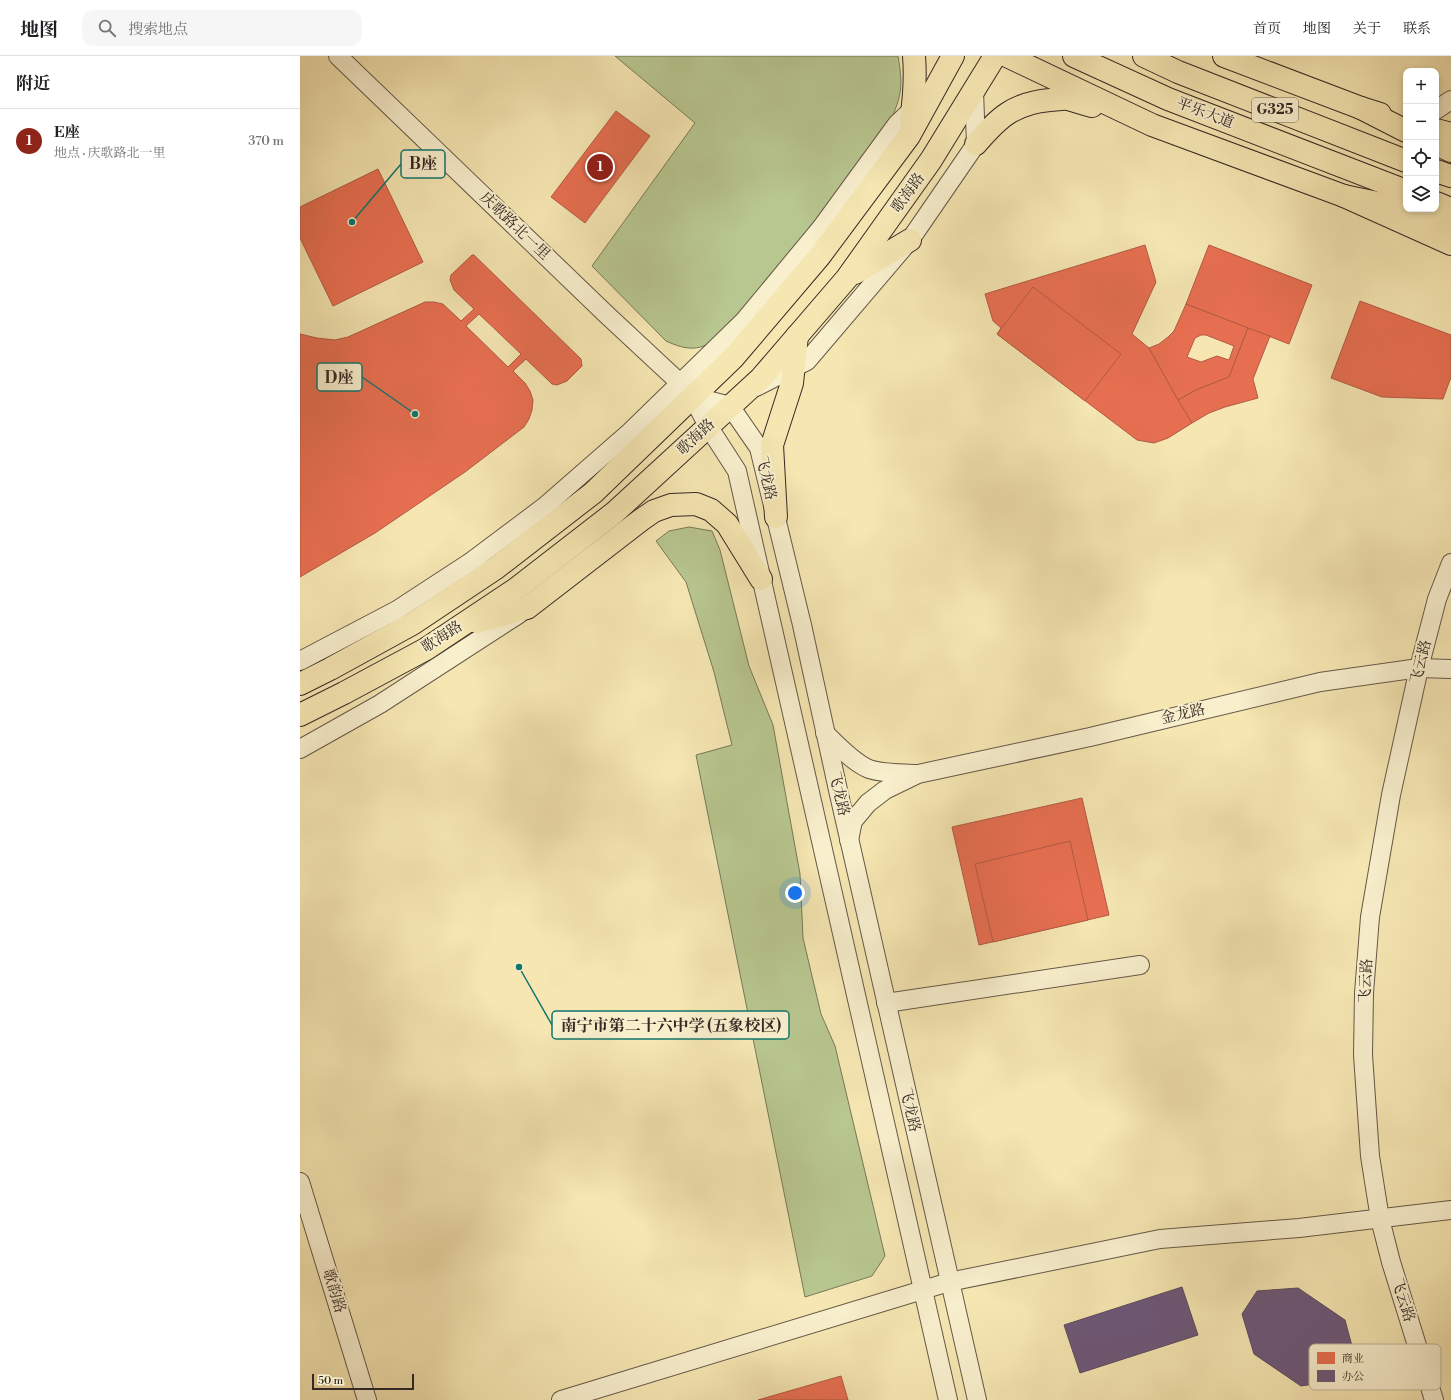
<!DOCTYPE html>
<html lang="zh">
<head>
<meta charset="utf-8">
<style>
	:root { --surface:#fff; --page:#f6f6f6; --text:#202124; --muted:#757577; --line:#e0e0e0; --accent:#8f2418 }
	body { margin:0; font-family:"Libre Bodoni","Noto Serif SC",serif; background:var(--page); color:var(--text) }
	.controls { position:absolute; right:12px; top:12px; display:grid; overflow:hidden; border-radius:8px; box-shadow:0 2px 6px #0003 }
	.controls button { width:36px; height:36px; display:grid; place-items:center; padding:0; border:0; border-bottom:1px solid var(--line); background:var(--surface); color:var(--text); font:20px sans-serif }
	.scale { position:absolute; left:12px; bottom:10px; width:102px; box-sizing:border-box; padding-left:4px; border:2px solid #362924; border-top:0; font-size:11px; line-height:14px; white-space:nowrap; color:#362924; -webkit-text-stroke:3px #f8efcd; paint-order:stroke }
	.you { position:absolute; left:495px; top:837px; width:14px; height:14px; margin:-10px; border:3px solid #fff; border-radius:50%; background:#1a73e8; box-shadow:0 0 0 6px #1a73e833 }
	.badge { display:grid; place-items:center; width:26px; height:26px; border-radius:50%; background:var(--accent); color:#fff; font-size:13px; font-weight:700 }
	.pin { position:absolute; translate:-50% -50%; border:2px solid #fff; box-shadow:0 1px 4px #0006 }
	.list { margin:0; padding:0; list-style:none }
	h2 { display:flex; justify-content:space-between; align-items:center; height:52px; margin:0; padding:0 16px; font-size:17px }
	h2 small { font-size:13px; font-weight:400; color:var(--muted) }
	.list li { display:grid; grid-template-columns:26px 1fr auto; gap:12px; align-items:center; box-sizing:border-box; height:64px; padding:0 16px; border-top:1px solid var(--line) }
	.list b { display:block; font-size:15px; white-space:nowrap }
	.list p { margin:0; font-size:13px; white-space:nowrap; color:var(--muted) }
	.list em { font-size:13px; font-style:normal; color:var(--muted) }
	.icon { flex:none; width:22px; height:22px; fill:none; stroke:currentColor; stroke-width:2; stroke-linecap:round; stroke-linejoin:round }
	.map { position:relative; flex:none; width:1151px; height:1344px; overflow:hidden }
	header { display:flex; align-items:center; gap:24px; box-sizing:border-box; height:56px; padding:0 20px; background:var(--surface); border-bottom:1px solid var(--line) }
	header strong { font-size:19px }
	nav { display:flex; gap:22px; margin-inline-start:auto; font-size:14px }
	.search { width:280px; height:36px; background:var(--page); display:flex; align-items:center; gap:10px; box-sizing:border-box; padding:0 14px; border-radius:12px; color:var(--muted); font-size:15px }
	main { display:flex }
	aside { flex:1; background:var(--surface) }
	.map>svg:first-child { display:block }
	.green { fill:#b8c68f; stroke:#77785a }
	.shops { fill:#e76f51; stroke:#b25a44; fill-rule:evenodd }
	.offices { fill:#6d597a; stroke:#5c4b60 }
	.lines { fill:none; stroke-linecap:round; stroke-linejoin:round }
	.minor-casing { stroke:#665848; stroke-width:20 }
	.major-casing { stroke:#362924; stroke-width:24 }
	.highway-casing { stroke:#362924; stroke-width:24 }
	.minor { stroke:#f8efcd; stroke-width:18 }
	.major { stroke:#f5e6b2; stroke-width:22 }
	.highway { stroke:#f5e6b2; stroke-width:22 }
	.labels { text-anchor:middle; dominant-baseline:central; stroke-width:4; stroke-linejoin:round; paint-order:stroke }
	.shield { fill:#f8efcd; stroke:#706457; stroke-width:1 }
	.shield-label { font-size:14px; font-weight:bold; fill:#362924 }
	.street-label { font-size:15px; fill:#362924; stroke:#f8efcd }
	.key { fill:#f8efcd; stroke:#beb49a; stroke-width:1 }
	.key-label { font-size:11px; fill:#362924 }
	.leader { fill:none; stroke:#0f766e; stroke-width:1.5 }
	.callout-dot { fill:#0f766e; stroke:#f8efcd; stroke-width:1.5 }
	.callout { fill:#f8efcd; stroke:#0f766e; stroke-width:1.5 }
	.callout-label { font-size:16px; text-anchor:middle; font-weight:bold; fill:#362924 }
</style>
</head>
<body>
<header>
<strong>地图</strong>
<div class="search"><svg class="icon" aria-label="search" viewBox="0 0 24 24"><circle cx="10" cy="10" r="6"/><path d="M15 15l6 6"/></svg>搜索地点</div>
<nav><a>首页</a><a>地图</a><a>关于</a><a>联系</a></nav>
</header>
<main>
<aside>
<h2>附近<small></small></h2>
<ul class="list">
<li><span class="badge">1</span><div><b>E座</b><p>地点 · 庆歌路北一里</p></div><em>370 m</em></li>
</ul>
</aside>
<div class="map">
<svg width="1151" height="1344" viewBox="0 0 1151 1344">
	<rect width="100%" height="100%" fill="#f5e6b2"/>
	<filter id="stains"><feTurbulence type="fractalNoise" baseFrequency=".005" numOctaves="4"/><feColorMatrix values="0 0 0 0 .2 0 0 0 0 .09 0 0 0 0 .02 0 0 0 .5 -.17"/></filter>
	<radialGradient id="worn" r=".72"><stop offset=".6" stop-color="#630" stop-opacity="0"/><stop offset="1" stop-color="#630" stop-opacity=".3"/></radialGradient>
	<!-- green -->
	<g class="green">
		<path d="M315 0H598C602 25 603 35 593 59L522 161 419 282C399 295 388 295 366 285L292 210 395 67Z"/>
		<polygon points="389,471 412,475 420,494 449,610 473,669 500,818 503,882 521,958 535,990 585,1200 572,1220 505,1241 396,699 432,689 414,616 386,526 356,485 369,475"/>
	</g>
	<!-- shops -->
	<g class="shops">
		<polygon points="316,55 350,80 285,167 251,141"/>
		<polygon points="78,113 123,206 33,250 0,182 0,151"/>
		<polygon points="845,189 856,226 832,278 849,292 892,367 868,382 854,387 837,384 697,278 701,272 693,265 685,238"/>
		<polygon points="909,189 1012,229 989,288 886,248"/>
		<path d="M172 199H174L281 303 282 310 267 325 257 329 252 328 226 303 213 315 225 327 230 335 233 344 232 354 229 363 224 371 165 416 75 477 0 521V278L17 282 35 284 48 281 125 246H134L143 248 161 265 174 253 154 234 150 224 151 219ZM179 258 221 298 208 311 166 270Z"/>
		<polygon points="733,231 821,298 785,345 697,278"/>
		<polygon points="1060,245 1151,279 1151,321 1143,343 1082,341 1031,322"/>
		<path d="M886 248 948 272 929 321 896 334 878 344 849 292 859 288 868 281 874 275ZM901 279H906L934 290 929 304 917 300 901 306 887 301 895 282Z"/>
		<polygon points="948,272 970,280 953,323 958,342 925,351 909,357 892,367 878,344 896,334 929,321"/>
		<polygon points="782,742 809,859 679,889 652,771"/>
		<polygon points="770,785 788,864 693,886 675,808"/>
		<polygon points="541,1320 548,1344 458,1344"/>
	</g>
	<!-- offices -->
	<g class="offices">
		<polygon points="882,1231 898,1279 780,1317 764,1269"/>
		<polygon points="998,1232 1045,1264 1055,1301 1040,1324 1001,1330 954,1298 942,1258 957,1235"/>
	</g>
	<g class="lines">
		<defs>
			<g id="minor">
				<polyline points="38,0 307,259 380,327 392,340 408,370 437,415 648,1344"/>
				<polyline points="1136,54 1151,44"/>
				<polyline points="456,331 507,305 610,184 676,88 674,35"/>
				<polyline points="392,340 430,350 459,392 502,569 538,734 677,1344"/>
				<polyline points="0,605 97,554 172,505 244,451 330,376 444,265 521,172 597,68 617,49"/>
				<path d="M525 677C537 689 554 707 569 713 584 718 602 717 617 718"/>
				<polyline points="0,693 80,648 219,558"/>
				<polyline points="549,784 553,765 568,747 585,734 618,718 790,681 1020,626 1119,612 1151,613"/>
				<polyline points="586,947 840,909"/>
				<polyline points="0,1126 67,1344"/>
				<polyline points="261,1344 649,1226 860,1183 999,1172 1151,1154"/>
				<polyline points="1134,1344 1091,1206 1080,1163 1070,1100 1063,999 1064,937 1070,861 1091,739 1119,612 1137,543 1151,507"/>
			</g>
			<g id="major">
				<polyline points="707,0 852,69 1044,140 1151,188"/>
				<polyline points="924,0 1061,52 1080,58"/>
				<path d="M611 66C614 44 616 23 614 0"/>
				<polyline points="1136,74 1151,78"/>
				<path d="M676 88C698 62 714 47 750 44 756 44 763 42 768 43 776 45 784 48 792 50"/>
				<polyline points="555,217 610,184"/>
				<polyline points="476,461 472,389 492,327 497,280"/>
				<polyline points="177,566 227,552 341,464 354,455 371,449 396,448 411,454 427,468 461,523"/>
				<polyline points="0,628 30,613 112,568 196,512 293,437 434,301 519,201 609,80 653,0"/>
				<polyline points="0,659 44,637 126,593 216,533 314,457 461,322 547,222 631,104 695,0"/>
			</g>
			<g id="highway">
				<polyline points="774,0 868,43 1106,135"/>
				<polyline points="844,0 878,16 1106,105"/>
				<polyline points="1061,52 1106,75"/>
				<polyline points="1136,88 1151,95"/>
				<polyline points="1136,115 1151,120"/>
				<polyline points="1044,140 1106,153"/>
				<polyline points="1136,147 1151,153"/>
				<polyline points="1107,153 1151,169"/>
			</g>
		</defs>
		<!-- minor casing -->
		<use href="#minor" class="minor-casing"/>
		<!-- major casing -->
		<use href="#major" class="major-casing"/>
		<!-- highway casing -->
		<use href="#highway" class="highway-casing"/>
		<!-- minor -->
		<use href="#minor" class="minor"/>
		<!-- major -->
		<use href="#major" class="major"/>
		<!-- highway -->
		<use href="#highway" class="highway"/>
	</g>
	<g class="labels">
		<!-- shield labels -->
		<rect class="shield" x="952" y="42" width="46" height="24" rx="3"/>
		<g class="shield-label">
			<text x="975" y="54">G325</text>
		</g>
		<!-- street labels -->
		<g class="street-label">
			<text transform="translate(905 57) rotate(21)">平乐大道</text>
			<text transform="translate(608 137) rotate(-54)">歌海路</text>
			<text transform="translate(215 170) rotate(44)">庆歌路北一里</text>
			<text transform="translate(396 381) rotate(-43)">歌海路</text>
			<text transform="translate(466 422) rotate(77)">飞龙路</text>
			<text transform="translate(142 581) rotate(-33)">歌海路</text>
			<text transform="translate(1121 606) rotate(-76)">飞云路</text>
			<text transform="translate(883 658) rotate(-13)">金龙路</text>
			<text transform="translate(539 738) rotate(77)">飞龙路</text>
			<text transform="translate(1066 925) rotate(-87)">飞云路</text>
			<text transform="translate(610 1054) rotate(77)">飞龙路</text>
			<text transform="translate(34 1235) rotate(73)">歌韵路</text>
			<text transform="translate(1103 1244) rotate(73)">飞云路</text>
		</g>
	</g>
	<!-- legend -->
	<rect x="1009" y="1288" width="132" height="46" rx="6" class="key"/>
	<rect x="1017" y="1296" width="18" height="12" fill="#e76f51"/>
	<rect x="1017" y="1314" width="18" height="12" fill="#6d597a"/>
	<g class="key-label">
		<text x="1042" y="1306">商业</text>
		<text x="1042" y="1324">办公</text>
	</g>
	<!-- callouts -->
	<path class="leader" d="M52 166L101 108M115 358L62 321M219 911L252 969"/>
	<g class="callout-dot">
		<circle cx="52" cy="166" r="4"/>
		<circle cx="115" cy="358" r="4"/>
		<circle cx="219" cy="911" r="4"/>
	</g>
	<g class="callout">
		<rect x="101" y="94" width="44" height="28" rx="4"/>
		<rect x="17" y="307" width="45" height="28" rx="4"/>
		<rect x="252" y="955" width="237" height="28" rx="4"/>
	</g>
	<g class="callout-label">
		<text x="123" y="113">B座</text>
		<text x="39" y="327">D座</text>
		<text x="371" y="975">南宁市第二十六中学 (五象校区)</text>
	</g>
	<rect width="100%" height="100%" filter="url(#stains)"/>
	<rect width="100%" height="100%" fill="url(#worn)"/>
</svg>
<div class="controls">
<button>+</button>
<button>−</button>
<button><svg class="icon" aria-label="locate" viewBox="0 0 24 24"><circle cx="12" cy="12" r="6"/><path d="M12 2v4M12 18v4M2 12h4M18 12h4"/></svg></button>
<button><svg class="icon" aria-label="layers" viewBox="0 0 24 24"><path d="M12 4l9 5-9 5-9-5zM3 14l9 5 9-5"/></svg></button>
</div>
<div class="scale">50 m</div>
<div class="you"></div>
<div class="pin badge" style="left:300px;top:111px">1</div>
</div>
</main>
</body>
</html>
